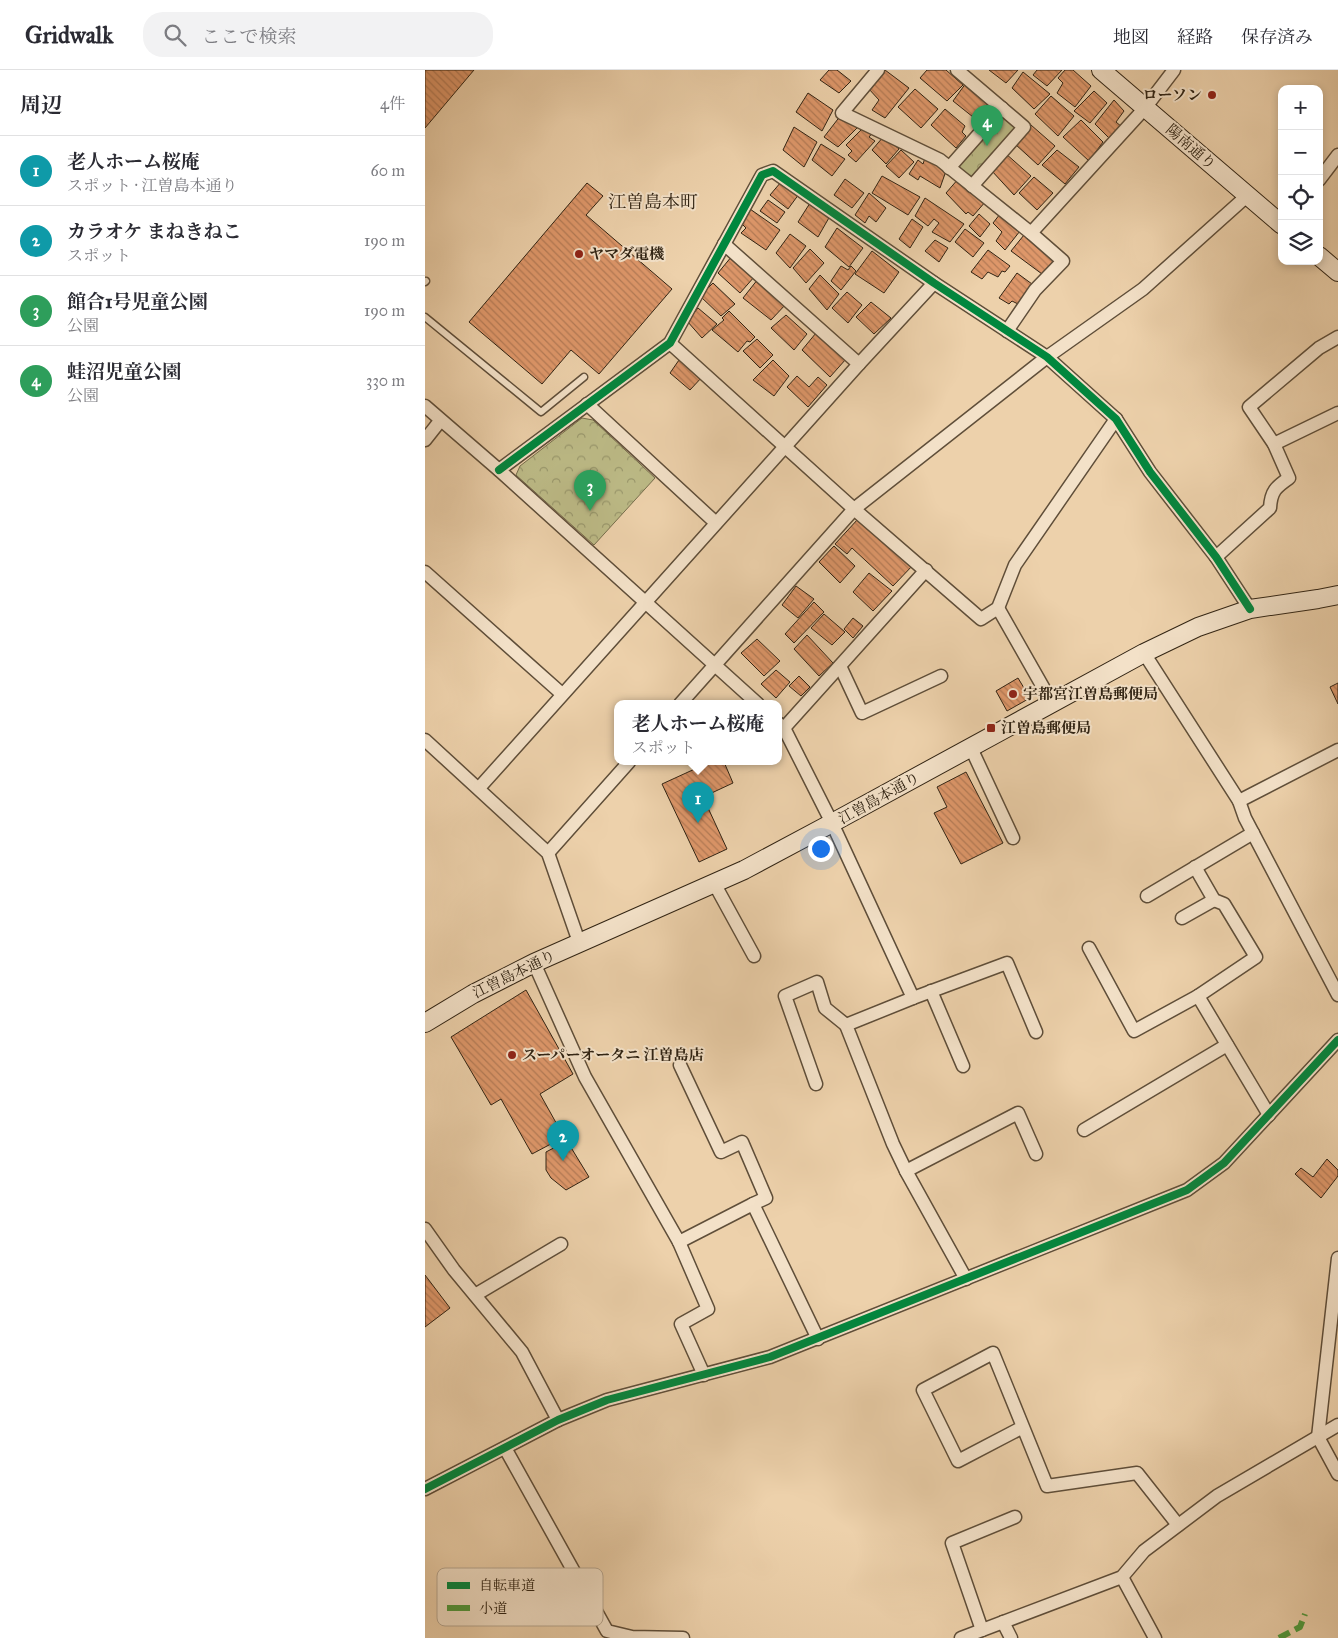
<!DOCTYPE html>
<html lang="ja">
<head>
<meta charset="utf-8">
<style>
	:root { --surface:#fff; --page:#f2f2f3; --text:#2b2b33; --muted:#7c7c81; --line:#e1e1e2; --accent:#8f2418 }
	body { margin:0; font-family:"IM FELL Great Primer","Noto Serif JP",serif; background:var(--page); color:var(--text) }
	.controls { position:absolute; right:15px; top:15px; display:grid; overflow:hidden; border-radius:10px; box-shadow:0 2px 8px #0003 }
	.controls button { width:45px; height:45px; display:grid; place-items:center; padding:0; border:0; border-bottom:1px solid var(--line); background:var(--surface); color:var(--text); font:25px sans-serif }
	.you { position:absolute; left:395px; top:778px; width:18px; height:18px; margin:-12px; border:4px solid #fff; border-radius:50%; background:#1a73e8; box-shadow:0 0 0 8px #1a73e833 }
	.badge { display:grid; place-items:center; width:32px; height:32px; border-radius:50%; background:var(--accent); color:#fff; font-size:16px; font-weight:700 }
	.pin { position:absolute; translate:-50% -41px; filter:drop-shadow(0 1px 2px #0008) }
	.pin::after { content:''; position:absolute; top:26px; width:18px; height:15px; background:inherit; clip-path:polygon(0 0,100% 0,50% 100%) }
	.popup { position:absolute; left:189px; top:630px; width:168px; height:65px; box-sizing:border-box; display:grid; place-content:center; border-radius:10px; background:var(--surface); filter:drop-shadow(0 1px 4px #0005); font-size:16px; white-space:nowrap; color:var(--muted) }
	.popup b { font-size:19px; color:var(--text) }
	.popup::after { content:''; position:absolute; left:50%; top:100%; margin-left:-10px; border:10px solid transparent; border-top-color:var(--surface) }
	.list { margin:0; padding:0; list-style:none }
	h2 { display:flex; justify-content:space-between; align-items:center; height:65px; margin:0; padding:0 20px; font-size:21px }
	h2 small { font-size:16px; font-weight:400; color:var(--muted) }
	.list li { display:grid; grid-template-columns:32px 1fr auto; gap:15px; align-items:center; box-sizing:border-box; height:70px; padding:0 20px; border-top:1px solid var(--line) }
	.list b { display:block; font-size:19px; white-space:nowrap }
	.list p { margin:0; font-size:16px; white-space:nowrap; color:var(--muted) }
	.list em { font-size:16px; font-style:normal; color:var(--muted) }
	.icon { flex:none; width:28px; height:28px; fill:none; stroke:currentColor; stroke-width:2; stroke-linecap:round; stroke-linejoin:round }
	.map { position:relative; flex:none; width:913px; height:1568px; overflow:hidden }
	header { display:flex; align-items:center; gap:30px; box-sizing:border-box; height:70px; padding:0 25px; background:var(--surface); border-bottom:1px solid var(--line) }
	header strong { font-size:24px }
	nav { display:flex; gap:28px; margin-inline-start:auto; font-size:18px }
	.search { width:350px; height:45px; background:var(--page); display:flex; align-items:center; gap:12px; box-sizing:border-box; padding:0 18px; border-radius:20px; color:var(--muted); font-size:19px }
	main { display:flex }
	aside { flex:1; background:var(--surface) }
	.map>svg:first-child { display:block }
	.forest { fill:url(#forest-crowns); stroke:#766e4c }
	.building { fill:url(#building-back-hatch); stroke:#302313 }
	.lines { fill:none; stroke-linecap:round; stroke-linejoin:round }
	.lane-casing { stroke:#5f4e39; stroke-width:9 }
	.street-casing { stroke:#5f4e39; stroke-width:15 }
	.secondary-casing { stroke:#302313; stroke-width:20 }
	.lane { stroke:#f3e1c8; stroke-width:6 }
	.street { stroke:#f3e1c8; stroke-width:12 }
	.secondary { stroke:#f3e1c8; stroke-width:18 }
	.quiet { stroke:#509b3d; stroke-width:6; stroke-dasharray:12 6; stroke-linecap:butt }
	.cycleway-casing { stroke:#f3e1c8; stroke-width:11 }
	.cycleway { stroke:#00873e; stroke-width:8 }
	.poi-dot { fill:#8f2418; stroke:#f3e1c8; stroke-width:2 }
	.labels { text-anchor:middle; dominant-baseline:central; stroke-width:4; stroke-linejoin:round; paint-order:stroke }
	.poi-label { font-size:15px; font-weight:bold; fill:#302313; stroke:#f3e1c8; text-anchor:start }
	.street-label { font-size:15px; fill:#302313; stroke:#f3e1c8 }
	.quarter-label { font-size:18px; fill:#302313; stroke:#f3e1c8 }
	.key { fill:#f3e1c8; stroke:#b8a892; stroke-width:1 }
	.key-label { font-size:14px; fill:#302313 }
</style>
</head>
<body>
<header>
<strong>Gridwalk</strong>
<div class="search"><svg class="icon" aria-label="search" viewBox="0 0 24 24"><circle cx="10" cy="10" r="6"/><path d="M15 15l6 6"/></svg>ここで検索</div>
<nav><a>地図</a><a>経路</a><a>保存済み</a></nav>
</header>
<main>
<aside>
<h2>周辺<small>4件</small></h2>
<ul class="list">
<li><span class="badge" style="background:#0f9aa8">1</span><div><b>老人ホーム桜庵</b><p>スポット · 江曽島本通り</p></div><em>60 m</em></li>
<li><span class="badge" style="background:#0f9aa8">2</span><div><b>カラオケ まねきねこ</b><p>スポット</p></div><em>190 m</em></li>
<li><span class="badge" style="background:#2e9e5b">3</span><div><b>館合1号児童公園</b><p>公園</p></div><em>190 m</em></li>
<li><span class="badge" style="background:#2e9e5b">4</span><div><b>蛙沼児童公園</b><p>公園</p></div><em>330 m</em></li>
</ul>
</aside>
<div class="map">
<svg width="913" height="1568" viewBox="0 0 913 1568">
	<defs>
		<pattern id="forest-crowns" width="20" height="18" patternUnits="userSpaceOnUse" patternTransform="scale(1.25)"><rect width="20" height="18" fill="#bcba86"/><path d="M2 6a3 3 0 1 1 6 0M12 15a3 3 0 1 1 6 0" fill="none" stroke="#99976c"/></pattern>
		<pattern id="building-back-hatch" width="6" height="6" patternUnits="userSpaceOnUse" patternTransform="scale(1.25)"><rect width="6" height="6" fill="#de976a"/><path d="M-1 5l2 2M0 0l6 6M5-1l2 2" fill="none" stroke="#b47b56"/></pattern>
	</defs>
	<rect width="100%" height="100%" fill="#edd1ab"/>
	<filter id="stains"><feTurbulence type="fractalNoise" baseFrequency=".004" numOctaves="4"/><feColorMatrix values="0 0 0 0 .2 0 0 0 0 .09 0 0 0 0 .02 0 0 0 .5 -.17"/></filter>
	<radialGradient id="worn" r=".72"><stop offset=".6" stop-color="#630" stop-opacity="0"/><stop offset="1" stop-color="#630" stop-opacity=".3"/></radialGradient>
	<!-- forest -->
	<g class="forest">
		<polygon points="580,44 591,53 591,59 549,106 544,107 534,98 533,93 575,46"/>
		<polygon points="157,348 168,350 230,408 169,475 91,405 95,396"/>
	</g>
	<!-- building -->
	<g class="building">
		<polygon points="0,0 49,0 0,58"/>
		<polygon points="404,0 412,0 426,11 414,23 395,10"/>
		<polygon points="460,0 484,18 460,48 447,40 454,30 443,18"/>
		<polygon points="502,0 521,0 538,15 522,31 495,8"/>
		<polygon points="564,0 593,0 581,13"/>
		<polygon points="612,0 637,0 622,16 608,5"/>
		<polygon points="640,0 648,0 666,16 650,37 632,23 638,13 633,8"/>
		<polygon points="598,2 625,24 609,39 587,18"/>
		<polygon points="541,13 566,33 553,51 528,31"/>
		<polygon points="490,19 513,39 496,58 473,37"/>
		<polygon points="669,21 682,33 665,53 649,41"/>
		<polygon points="383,23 408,40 397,61 371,42"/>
		<polygon points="626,26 649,46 633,66 610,44"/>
		<polygon points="689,30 699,41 691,52 697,57 685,69 670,54"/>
		<polygon points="520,39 540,56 537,62 541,66 531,78 506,55"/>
		<polygon points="416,45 433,57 413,77 399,67"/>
		<polygon points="656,50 678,72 664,91 638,67"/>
		<polygon points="606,55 630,76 613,95 590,74"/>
		<polygon points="440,56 448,62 444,67 450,71 431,92 423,85 427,81 421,75"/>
		<polygon points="369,57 392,72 379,97 358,80"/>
		<polygon points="459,66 474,79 461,94 447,80"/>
		<polygon points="396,74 420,89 407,106 387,90"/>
		<polygon points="476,80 489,92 474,108 461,96"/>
		<polygon points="632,80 654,97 640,114 617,95"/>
		<polygon points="580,83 606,106 589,125 566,100"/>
		<polygon points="501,85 522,98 515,118 495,106 493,110 484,104 493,90 498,94"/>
		<polygon points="457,106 495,127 483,145 447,123"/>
		<polygon points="609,107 628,123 612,140 594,123"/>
		<polygon points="534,108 561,131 548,146 543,142 541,144 521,123"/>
		<polygon points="420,109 439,123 427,138 409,125"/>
		<polygon points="356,112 374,124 363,139 345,125"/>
		<polygon points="162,113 178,126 161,145 247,219 174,304 146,280 117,314 44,252"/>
		<polygon points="444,123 461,138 451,152 444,146 440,153 430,145"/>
		<polygon points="500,128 539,154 525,172 507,162 514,153 509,149 503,156 490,146"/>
		<polygon points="343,130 360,142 352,153 335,141"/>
		<polygon points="385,133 405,146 393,167 373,152"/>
		<polygon points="325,139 355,160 341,180 316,163 321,158 315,152"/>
		<polygon points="554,144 565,154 555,167 544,156"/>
		<polygon points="575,144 595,161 580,180 571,171 577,162 568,153"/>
		<polygon points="487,149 498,157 485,178 474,169"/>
		<polygon points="412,158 438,178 424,197 400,177"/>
		<polygon points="540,159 559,173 548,187 530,172"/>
		<polygon points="365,164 381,176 365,198 351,183"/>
		<polygon points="599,165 631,189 617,204 586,181"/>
		<polygon points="510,170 523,178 514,192 500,181"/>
		<polygon points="385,179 399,193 381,213 368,198"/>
		<polygon points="563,180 585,196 580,202 577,201 573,207 563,202 557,209 546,202"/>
		<polygon points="447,181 474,202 459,223 430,204"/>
		<polygon points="307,186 330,206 315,223 293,203"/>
		<polygon points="416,196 423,200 426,196 431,201 416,220 406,211"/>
		<polygon points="592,203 607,214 593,234 587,231 584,234 574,228"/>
		<polygon points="395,205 414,224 402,240 384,219"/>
		<polygon points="333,209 362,233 346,250 318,228"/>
		<polygon points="288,213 310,234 296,246 275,226"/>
		<polygon points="422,222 437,235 423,253 407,238"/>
		<polygon points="446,232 466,248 449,264 431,247"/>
		<polygon points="273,238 292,254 277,268 262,251"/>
		<polygon points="304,241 330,267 325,272 322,271 313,282 287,260 299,250 297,248"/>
		<polygon points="361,245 382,264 369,280 346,258"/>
		<polygon points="391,263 421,289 405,307 377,280"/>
		<polygon points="332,269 348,285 335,298 318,281"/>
		<polygon points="254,290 278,306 265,320 245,303"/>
		<polygon points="348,290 364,306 349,326 328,310"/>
		<polygon points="372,306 384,317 393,307 402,315 383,337 362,317"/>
		<polygon points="433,449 489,494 468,516 427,478 422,484 410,474"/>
		<polygon points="409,476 430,496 415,513 394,492"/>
		<polygon points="444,503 467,521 448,541 428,522"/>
		<polygon points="371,516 389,529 373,548 357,535"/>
		<polygon points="389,532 399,542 369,573 360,564"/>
		<polygon points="399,544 420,562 407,575 386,558"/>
		<polygon points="428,548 438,556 428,568 419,559"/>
		<polygon points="382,565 408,593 394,606 369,579"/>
		<polygon points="332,569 355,591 339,606 316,583"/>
		<polygon points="351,600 365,612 351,628 336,614"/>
		<polygon points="374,606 385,617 376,626 364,616"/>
		<polygon points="593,608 605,628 582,641 571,621"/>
		<polygon points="913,613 913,634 905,617"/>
		<polygon points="285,692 299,692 308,713 278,727 302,779 274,792 237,714"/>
		<polygon points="541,702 578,773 536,794 509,743 522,737 512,717"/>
		<polygon points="101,920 148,1004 115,1024 139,1067 107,1084 76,1029 66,1035 26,967"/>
		<polygon points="142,1071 164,1107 141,1120 126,1108 121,1100 121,1082"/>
		<polygon points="902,1089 913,1100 913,1106 896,1128 870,1104 876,1098 888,1107"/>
		<polygon points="0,1205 25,1238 0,1257"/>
	</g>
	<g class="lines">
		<defs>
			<g id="lane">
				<polyline points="0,212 1,211"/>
				<polyline points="0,247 116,342 159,307"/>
			</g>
			<g id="street">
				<polyline points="453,0 417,43 515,90 606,163 720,38 749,0"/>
				<polyline points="532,0 599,57 547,116"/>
				<polyline points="524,98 577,38"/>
				<polyline points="894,110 913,85"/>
				<polyline points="299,174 434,294"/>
				<polyline points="582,261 610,220 638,191 606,163"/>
				<polyline points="245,273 429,439 556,549 573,538 590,495 691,349"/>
				<polyline points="162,334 291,453"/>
				<polyline points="0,336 74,400 333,634"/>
				<polyline points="0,370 15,351"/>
				<polyline points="849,374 913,343"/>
				<polyline points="74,400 245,273 337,105 348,101 509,213 622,287 691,349 725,402 791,487 825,539"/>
				<path d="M791 487 845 438C846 421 851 417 864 408L849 374 824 337 894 278 913 267"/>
				<polyline points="0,502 137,624"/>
				<polyline points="573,538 627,633"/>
				<polyline points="719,583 814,731 820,748 913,925"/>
				<polyline points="415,596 437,643 516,606"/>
				<polyline points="255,634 429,439 622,287 718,219 823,125"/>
				<polyline points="353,653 359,658 407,753 488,928 421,955 468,1074 481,1101 541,1209"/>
				<polyline points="359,658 501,500"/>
				<polyline points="0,670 123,783 154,872"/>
				<polyline points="546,678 588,768"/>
				<polyline points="54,718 434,294 509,213"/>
				<polyline points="814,731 913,680"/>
				<polyline points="123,783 204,692"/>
				<polyline points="289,813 329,886"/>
				<polyline points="722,826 828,763"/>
				<polyline points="757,848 789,830"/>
				<polyline points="664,878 709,961 773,926 831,887 799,834 789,830 770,797"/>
				<polyline points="109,893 160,1007 254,1172 328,1134 393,1269"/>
				<polyline points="506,921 538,996"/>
				<polyline points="773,926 844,1045"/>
				<polyline points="488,928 582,893 611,962"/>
				<polyline points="255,995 296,1082 317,1072 341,1128 328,1134"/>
				<polyline points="391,1014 360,926 392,912 400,938 421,955"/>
				<polyline points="659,1060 802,975"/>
				<polyline points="481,1101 593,1043 611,1084"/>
				<polyline points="0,1159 29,1200 97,1282 133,1350"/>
				<polyline points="254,1172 283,1239 256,1254 279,1305"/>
				<polyline points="913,1188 893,1367 913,1404"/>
				<polyline points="50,1225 136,1174"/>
				<polyline points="598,1357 533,1391 498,1320 568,1283 622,1416 712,1403 753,1455"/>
				<polyline points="80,1378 182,1561 207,1567 258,1568"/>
				<polyline points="0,1419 133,1350 182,1330 345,1287 762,1120 799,1093 913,970"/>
				<polyline points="697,1507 730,1568"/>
				<polyline points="578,1552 586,1568"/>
				<polyline points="557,1560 527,1473 590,1447"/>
				<polyline points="536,1568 697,1507 719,1481 792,1426 913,1355"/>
			</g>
			<g id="secondary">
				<polyline points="676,0 857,155"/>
				<polyline points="894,186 913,202"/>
				<polyline points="0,953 48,924 109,893 319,800 407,753 719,583 773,557 825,539 893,529 913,525"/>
			</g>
		</defs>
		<!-- lane casing -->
		<use href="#lane" class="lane-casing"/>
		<!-- street casing -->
		<use href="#street" class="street-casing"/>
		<!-- secondary casing -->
		<use href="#secondary" class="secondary-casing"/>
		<!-- lane -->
		<use href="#lane" class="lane"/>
		<!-- street -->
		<use href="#street" class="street"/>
		<!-- secondary -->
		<use href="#secondary" class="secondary"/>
		<!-- quiet -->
		<polyline class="quiet" points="854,1568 875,1557 880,1544"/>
		<defs>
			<g id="cycleway">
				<polyline points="74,400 245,273 337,105 348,101 509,213 622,287 691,349 725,402 791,487 825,539"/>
				<polyline points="0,1419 133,1350 182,1330 345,1287 762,1120 799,1093 913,970"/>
			</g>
		</defs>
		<!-- cycleway casing -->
		<use href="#cycleway" class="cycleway-casing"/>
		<!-- cycleway -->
		<use href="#cycleway" class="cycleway"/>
	</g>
	<!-- markers -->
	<g class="poi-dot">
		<circle cx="787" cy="25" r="5"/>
		<circle cx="154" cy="184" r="5"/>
		<circle cx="588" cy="624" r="5"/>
		<rect x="561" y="653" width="10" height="10" rx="2.5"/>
		<circle cx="87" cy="985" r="5"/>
	</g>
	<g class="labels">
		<!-- poi labels -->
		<g class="poi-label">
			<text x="777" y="25" text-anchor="end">ローソン</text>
			<text x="164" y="184">ヤマダ電機</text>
			<text x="598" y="624">宇都宮江曽島郵便局</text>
			<text x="576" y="658">江曽島郵便局</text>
			<text x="97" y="985">スーパーオータニ 江曽島店</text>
		</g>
		<!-- street labels -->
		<g class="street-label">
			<text transform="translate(766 77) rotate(41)">陽南通り</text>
			<text transform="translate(454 728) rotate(-29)">江曽島本通り</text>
			<text transform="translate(89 904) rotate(-26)">江曽島本通り</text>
		</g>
		<!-- quarter labels -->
		<g class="quarter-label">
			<text x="228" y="132">江曽島本町</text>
		</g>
	</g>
	<!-- legend -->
	<rect x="12" y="1498" width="166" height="58" rx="8" class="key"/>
	<rect x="22" y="1512" width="23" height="7" fill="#00873e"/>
	<rect x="22" y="1535" width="23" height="6" fill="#509b3d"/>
	<g class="key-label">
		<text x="54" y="1520">自転車道</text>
		<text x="54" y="1543">小道</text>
	</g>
	<rect width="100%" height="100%" filter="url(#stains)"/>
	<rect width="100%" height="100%" fill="url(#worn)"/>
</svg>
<div class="controls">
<button>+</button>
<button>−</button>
<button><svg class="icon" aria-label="locate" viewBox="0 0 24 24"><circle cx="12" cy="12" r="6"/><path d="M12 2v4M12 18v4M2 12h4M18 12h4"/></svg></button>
<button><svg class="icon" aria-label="layers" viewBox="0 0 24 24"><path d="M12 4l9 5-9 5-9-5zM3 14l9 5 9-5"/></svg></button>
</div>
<div class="you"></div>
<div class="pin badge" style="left:273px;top:753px;background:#0f9aa8">1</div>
<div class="popup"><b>老人ホーム桜庵</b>スポット</div>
<div class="pin badge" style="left:138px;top:1091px;background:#0f9aa8">2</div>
<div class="pin badge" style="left:165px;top:441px;background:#2e9e5b">3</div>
<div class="pin badge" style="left:562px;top:76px;background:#2e9e5b">4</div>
</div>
</main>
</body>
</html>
